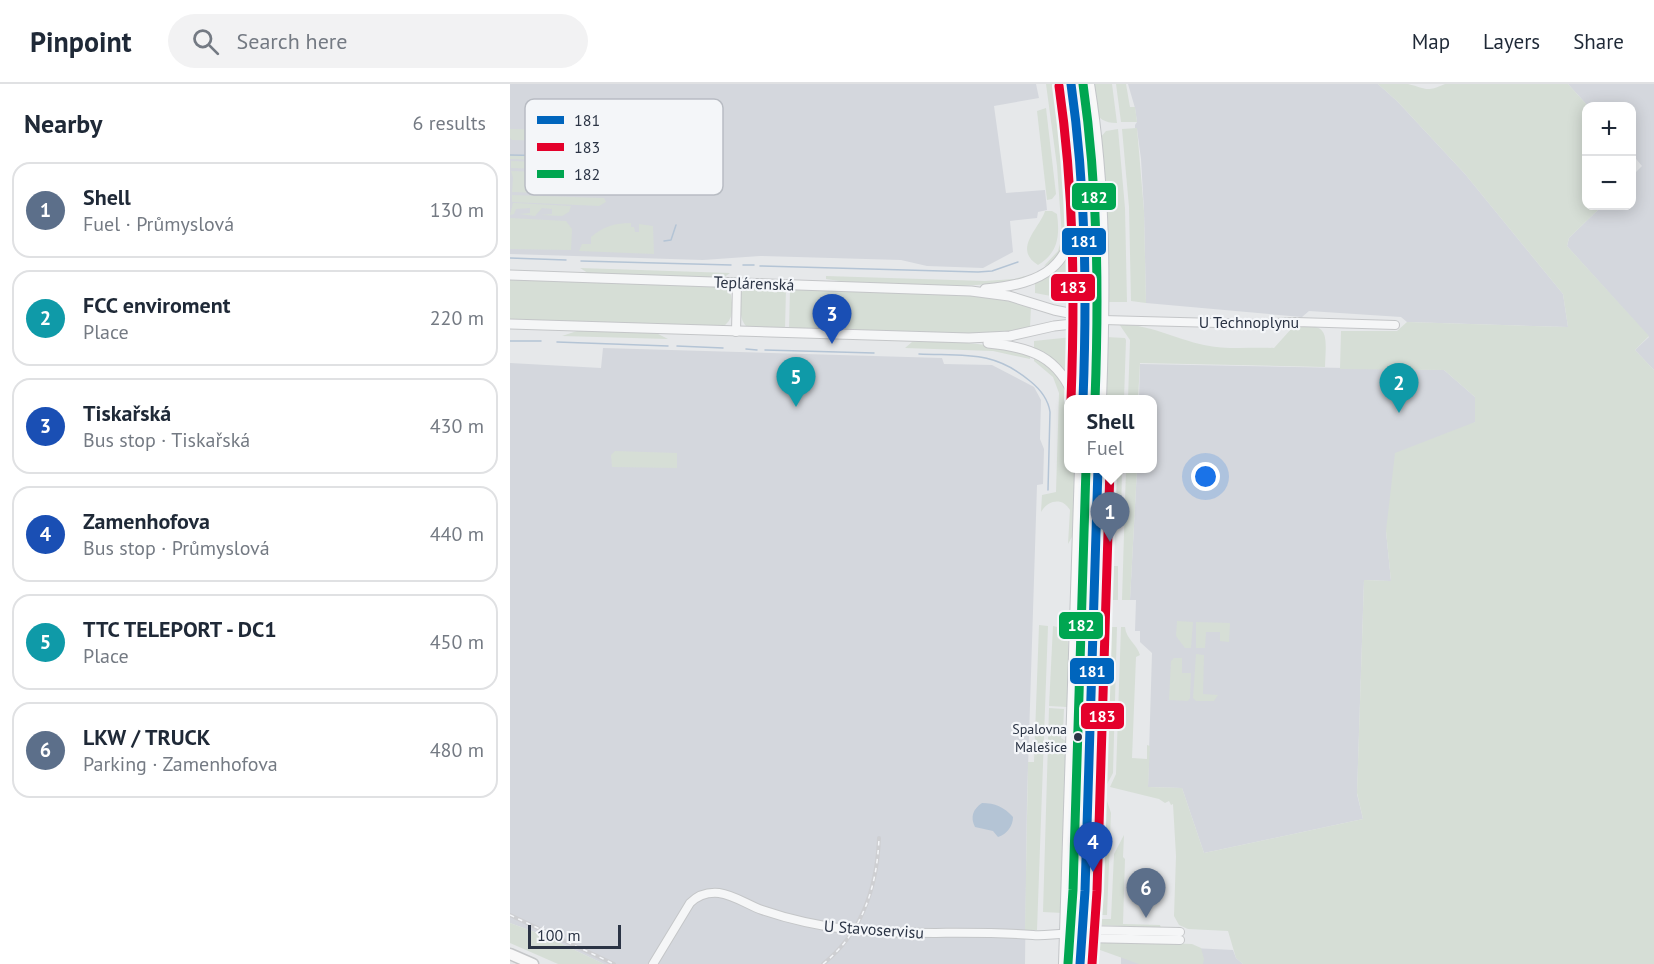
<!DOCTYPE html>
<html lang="en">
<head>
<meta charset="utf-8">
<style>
	:root { --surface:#fff; --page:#f2f2f3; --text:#1f2937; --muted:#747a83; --line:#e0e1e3; --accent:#b45309 }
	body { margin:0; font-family:"PT Sans",sans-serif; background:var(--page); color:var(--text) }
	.controls { position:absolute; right:18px; top:18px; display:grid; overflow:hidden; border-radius:12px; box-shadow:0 3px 15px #0003 }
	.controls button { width:54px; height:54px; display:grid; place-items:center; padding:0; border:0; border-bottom:2px solid var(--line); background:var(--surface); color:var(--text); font:30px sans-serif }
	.scale { position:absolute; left:18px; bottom:15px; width:93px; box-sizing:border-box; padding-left:6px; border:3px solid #2b3445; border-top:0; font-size:16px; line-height:21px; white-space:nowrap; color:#2b3445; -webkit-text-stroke:4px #f4f6f9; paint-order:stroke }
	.you { position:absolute; left:696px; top:393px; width:21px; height:21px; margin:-15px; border:4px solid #fff; border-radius:50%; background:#1a73e8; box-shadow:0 0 0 9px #1a73e833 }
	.badge { display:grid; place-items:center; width:39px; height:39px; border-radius:50%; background:var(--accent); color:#fff; font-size:20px; font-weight:700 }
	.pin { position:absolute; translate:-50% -50px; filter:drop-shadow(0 2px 3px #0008) }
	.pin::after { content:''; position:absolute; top:32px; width:21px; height:18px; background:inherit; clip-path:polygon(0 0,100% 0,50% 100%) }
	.popup { position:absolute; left:554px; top:311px; width:93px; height:78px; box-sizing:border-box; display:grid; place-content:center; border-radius:12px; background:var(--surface); filter:drop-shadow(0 2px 4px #0005); font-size:20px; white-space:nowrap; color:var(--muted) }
	.popup b { font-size:22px; color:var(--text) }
	.popup::after { content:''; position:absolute; left:50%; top:100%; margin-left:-12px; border:12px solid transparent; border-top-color:var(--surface) }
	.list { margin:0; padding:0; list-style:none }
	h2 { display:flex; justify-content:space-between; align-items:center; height:78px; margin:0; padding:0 24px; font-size:26px }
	h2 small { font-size:20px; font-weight:400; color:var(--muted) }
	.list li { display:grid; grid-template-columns:39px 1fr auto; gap:18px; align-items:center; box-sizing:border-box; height:96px; margin:0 12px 12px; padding:0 12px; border:2px solid var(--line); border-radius:18px }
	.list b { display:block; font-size:22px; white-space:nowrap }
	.list p { margin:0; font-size:20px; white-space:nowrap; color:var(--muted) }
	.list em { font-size:20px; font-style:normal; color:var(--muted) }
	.icon { flex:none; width:33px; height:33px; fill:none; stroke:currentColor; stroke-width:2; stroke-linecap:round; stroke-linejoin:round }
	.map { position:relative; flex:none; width:1144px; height:880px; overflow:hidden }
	header { display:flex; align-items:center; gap:36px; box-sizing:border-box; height:84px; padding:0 30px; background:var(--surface); border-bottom:2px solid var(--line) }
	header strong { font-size:28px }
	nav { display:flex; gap:33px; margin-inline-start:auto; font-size:21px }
	.search { width:420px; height:54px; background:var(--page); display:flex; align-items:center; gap:15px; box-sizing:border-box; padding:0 21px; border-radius:33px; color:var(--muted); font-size:22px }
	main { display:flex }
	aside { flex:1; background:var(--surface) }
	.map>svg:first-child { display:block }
	.built { fill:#d4d7dd }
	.green { fill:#d6ded6 }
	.water { fill:#b4c4d5 }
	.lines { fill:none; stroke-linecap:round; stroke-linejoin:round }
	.stream { stroke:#b4c4d5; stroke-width:1.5 }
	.minor-casing { stroke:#c4c6c8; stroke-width:10 }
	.tertiary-casing { stroke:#c4c6c8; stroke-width:11 }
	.secondary-casing { stroke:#c4c6c8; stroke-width:13 }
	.primary-casing { stroke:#c2c5c8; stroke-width:14 }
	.minor { stroke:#f5f6f7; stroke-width:8 }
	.tertiary { stroke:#f5f6f7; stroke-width:9 }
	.secondary { stroke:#f8f8f8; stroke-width:10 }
	.primary { stroke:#f8f8f8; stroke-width:12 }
	.rail-casing { stroke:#cecfd2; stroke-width:4 }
	.rail { stroke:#f4f6f9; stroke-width:1.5; stroke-dasharray:4.5; stroke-linecap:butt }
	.bus-1-casing { stroke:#f4f6f9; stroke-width:14 }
	.bus-2-casing { stroke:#f4f6f9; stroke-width:14 }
	.bus-3-casing { stroke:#f4f6f9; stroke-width:14 }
	.bus-1 { stroke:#0065bd; stroke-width:9 }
	.bus-2 { stroke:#e4002b; stroke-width:9 }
	.bus-3 { stroke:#00a651; stroke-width:9 }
	.bus-dot { fill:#2b3445; stroke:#f4f6f9; stroke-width:2 }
	.labels { text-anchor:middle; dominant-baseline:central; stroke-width:4.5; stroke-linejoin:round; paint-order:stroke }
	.bus-label { font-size:14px; fill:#2b3445; stroke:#f4f6f9; text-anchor:end }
	.street-label { font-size:16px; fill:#2b3445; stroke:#f4f6f9 }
	.key { fill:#f4f6f9; stroke:#b8bcc3; stroke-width:1.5 }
	.key-label { font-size:16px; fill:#2b3445 }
	.line-badge { stroke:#f4f6f9; stroke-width:2 }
	.badge-label { font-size:16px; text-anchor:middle; font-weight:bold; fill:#fff }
</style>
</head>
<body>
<header>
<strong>Pinpoint</strong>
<div class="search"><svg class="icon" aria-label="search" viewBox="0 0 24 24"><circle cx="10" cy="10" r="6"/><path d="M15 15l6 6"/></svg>Search here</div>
<nav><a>Map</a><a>Layers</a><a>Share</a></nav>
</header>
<main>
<aside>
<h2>Nearby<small>6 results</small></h2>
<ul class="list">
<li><span class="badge" style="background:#5c6f8a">1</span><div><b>Shell</b><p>Fuel · Průmyslová</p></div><em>130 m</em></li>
<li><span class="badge" style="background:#0f9aa8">2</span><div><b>FCC enviroment</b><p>Place</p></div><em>220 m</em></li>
<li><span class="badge" style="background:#1a4fb4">3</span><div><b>Tiskařská</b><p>Bus stop · Tiskařská</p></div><em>430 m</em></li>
<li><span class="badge" style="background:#1a4fb4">4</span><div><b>Zamenhofova</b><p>Bus stop · Průmyslová</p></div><em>440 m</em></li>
<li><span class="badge" style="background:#0f9aa8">5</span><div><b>TTC TELEPORT - DC1</b><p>Place</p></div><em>450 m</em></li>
<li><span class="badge" style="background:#5c6f8a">6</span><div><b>LKW / TRUCK</b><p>Parking · Zamenhofova</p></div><em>480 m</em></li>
</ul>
</aside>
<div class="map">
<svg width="1144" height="880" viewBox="0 0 1144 880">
	<rect width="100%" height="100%" fill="#e6e8ea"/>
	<!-- built -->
	<g class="built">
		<polygon points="0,0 526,0 529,14 484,22 496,109 535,106 537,126 528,128 527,134 500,137 503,168 473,184 417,182 391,176 250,172 193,176 0,170"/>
		<polygon points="618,0 868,0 888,18 955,90 1053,210 1058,243 897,238 891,233 799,227 792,233 636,219 634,127 631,75 627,45 625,44 625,41 627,38 625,24"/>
		<polygon points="1058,0 1144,0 1144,286 1125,266 1139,253 1057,162 1059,154 1092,122 1122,122 1122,92 1132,82 1122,70 1122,22 1078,22"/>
		<polygon points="93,264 432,274 434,280 482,281 524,303 531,316 530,355 534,365 533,400 527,401 517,716 515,880 94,880 33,851 0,839 0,279 91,284"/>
		<polygon points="630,280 934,286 965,313 965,338 876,447 881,497 854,496 847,710 853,735 694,769 672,704 638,703 642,569 630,558 630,547 625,547 626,516 620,516 627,385 642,384 642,316 629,315"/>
		<polygon points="683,864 723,866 726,874 733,880 611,880 611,865"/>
	</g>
	<!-- green -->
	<g class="green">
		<path d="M536 0H557L562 36 567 115C566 135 556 176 534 182L548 167 552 153 547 82Z"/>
		<polygon points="564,0 574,0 583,62 590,218 580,218"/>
		<path d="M581 0H602L607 39C581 39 585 20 581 0Z"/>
		<polygon points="606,0 616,0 620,23 625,23 627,38 611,38"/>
		<path d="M868 0C877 0 889 0 898 0 916 4 915 9 935 0H1058L1078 22H1076V122H1092L1059 154 1057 162 1139 252 1125 266 1144 286V880H733L726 874 718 847 678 845 669 841 664 832 666 772 663 720 661 721 659 717 655 719 649 715 600 703 606 690 611 543H615C616 555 627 560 630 571L626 573 622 674 637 675V661L640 662 638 703 672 704 694 769 853 735 847 709 854 496 881 497 876 447 885 369 965 338V313L934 286 830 285 831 247H887L897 238 1058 243 1053 210 955 90 888 18Z"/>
		<polygon points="536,24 546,110 542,115 537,116 527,27"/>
		<polygon points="627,44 634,127 636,219 621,217 619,123 612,45"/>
		<polygon points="0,45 55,46 55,49 48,51 44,57 2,56 0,54"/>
		<polygon points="608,45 615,124 617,218 597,218 590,54 596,47"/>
		<polygon points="51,59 68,59 69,77 0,75 0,71 49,73 51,71"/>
		<polygon points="1,77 91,80 94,84 91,87 1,84"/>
		<polygon points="1,87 91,90 94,92 94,108 90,111 2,108 3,94"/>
		<polygon points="2,111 94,114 96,118 89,122 2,118"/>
		<polygon points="3,119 6,119 61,122 59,128 52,132 31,131 42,130 42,125 32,124 25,132 9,130 20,129 20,124 6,125 4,130 0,131"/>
		<path d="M535 127H542L547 130C550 152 548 169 528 181 502 165 530 144 535 127Z"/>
		<polygon points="0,134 56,137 62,145 61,166 0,165"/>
		<path d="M121 139V143H124L125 148H129V140L143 142 144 170 69 167 72 160H81V153C94 142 105 139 121 139Z"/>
		<polygon points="570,146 573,218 525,209 525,198 563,160"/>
		<polygon points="70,184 220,189 213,194 78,189"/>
		<path d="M316 192 475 197 504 195 515 192 512 197C450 204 378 205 316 195Z"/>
		<path d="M0 195 213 202 221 211C223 224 224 236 212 243L0 237Z"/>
		<path d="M237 203 276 204 275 246 237 243C228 234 231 220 231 209Z"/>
		<path d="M280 204C360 207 443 204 521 222L520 244 482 250 279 246Z"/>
		<path d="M609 240C638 240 666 255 694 261 716 266 741 263 764 264L782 244C821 236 816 252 815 283L630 279 628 315H618L620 256Z"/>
		<polygon points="70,246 146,249 158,255 52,252"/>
		<polygon points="572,252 570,314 534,269 524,264 524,257"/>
		<polygon points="596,253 615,254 616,256 614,315 594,316"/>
		<path d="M402 258C441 256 482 260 520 269V275L483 267 395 264Z"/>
		<path d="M524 271 549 292 562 315 558 316V384L565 385 562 453 558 460 560 426C552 412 537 417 531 428L532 411 546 408 549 309 543 293 524 277Z"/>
		<polygon points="105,367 167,369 167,384 102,383 101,371"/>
		<polygon points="575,385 585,385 579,517 578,518 575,516 577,427"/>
		<polygon points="598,385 612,385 611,434 594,428 595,399 597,399"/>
		<polygon points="616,385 627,385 620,516 612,516"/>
		<path d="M608 479V516C601 516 594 516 592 509V482L593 499H603L604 482H608Z"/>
		<polygon points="667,537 683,538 681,564 675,564 666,552"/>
		<polygon points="686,538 720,539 719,558 710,557 710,548 696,548 695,564 686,564"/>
		<polygon points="529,541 538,542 527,846 515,846 518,678 524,678"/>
		<polygon points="543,542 557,545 561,609 557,623 539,622"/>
		<polygon points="601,543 607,543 603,689 596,702 589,696 586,685 590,545 597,545"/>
		<polygon points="573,545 579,545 570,830 563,829 565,692 570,656"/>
		<polygon points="686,570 694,571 693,610 708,611 704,617 686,617 683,614"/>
		<polygon points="664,574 672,574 672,589 681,589 680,614 678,617 659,616 661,577"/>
		<polygon points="539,624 554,625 553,648 552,649 551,654 556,657 559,666 553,829 533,828"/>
		<polygon points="582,708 595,711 601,729 597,831 583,831 587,785 582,785 580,770"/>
		<polygon points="614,751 613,773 615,775 613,840 650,841 651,844 590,841 590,835 601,835 604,770"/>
		<polygon points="0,839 33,851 94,880 48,880 0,859"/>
		<polygon points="592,857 682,860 691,864 694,875 693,880 629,880 590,866 589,858"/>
	</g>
	<!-- water -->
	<path class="water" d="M472 719C485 719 494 723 503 733 503 742 497 750 488 753L483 747 465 743C460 733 463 725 472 719Z"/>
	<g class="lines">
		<!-- stream -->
		<g class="stream">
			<polyline points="52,56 59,53 61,47"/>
			<polyline points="0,71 48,72 50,71 51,59"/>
			<polyline points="154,157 161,156 166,141"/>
			<polyline points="0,174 56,176"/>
			<polyline points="71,177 221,181"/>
			<polyline points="233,181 244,181"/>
			<polyline points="250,182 468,188 482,187 508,178"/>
			<polyline points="0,257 31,257"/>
			<polyline points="47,258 158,262"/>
			<polyline points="167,262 213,264"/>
			<polyline points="236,265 247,266"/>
			<polyline points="255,266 364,269"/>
			<path d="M409 270C454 272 483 266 520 297 530 305 538 314 540 328L538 406"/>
		</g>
		<defs>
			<g id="minor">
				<polyline points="593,236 746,240 786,238 885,241"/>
				<polyline points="226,248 227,199"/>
				<polyline points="570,846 670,848"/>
				<path d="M143 880 180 819C188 811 198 808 209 809 224 811 238 821 252 826 281 836 310 842 341 846 401 852 463 846 523 851 540 853 558 845 572 854L670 856"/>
			</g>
			<g id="tertiary">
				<polyline points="0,191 461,207 499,212 544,226 593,236"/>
				<path d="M475 205C536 199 560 184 569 121"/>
				<polyline points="0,240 459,254 500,252 544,242 581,238"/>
				<path d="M478 259C520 263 549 272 565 316"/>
			</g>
			<polyline id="secondary" points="0,870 23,880"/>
			<g id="primary">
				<path d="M561 0C578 105 577 210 573 316"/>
				<path d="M578 0C595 105 594 209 590 316"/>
				<polyline points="555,880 571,384"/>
				<polyline points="570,880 575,807 588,384"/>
			</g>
		</defs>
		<!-- minor casing -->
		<use href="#minor" class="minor-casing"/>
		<!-- tertiary casing -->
		<use href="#tertiary" class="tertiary-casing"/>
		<!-- secondary casing -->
		<use href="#secondary" class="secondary-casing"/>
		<!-- primary casing -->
		<use href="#primary" class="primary-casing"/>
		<!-- minor -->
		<use href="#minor" class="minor"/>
		<!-- tertiary -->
		<use href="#tertiary" class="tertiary"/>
		<!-- secondary -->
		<use href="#secondary" class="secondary"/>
		<!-- primary -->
		<use href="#primary" class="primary"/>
		<defs>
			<g id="rail">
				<polyline points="0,831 104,880"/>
				<path d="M313 880C353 848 367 803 369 754"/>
			</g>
		</defs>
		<!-- rail casing -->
		<use href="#rail" class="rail-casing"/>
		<!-- rail -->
		<use href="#rail" class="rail"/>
		<defs>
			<g id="bus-1">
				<path d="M561 0C576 105 577 210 573 316"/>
				<polyline points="570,880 575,807 588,384"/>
			</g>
			<g id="bus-2">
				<path d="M549 2C564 106 565 210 561 316"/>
				<polyline points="582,880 587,807 600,384"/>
			</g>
			<g id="bus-3">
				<path d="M573 0C588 105 589 210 585 316"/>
				<polyline points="558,879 563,806 576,384"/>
			</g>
		</defs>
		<!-- bus-1 casing -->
		<use href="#bus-1" class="bus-1-casing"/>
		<!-- bus-2 casing -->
		<use href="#bus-2" class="bus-2-casing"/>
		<!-- bus-3 casing -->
		<use href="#bus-3" class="bus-3-casing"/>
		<!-- bus-1 -->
		<use href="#bus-1" class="bus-1"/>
		<!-- bus-2 -->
		<use href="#bus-2" class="bus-2"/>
		<!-- bus-3 -->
		<use href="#bus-3" class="bus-3"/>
	</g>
	<!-- markers -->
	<circle class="bus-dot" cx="568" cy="653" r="5"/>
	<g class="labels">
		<!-- bus labels -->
		<g class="bus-label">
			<text x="557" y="645">Spalovna<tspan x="557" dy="18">Malešice</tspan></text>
		</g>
		<!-- street labels -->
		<g class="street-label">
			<text transform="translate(244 199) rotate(2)">Teplárenská</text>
			<text x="739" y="238">U Technoplynu</text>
			<text transform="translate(364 845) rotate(4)">U Stavoservisu</text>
		</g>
	</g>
	<!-- legend -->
	<rect x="15" y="15" width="198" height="96" rx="9" class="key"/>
	<rect x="27" y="32" width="27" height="8" fill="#0065bd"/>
	<rect x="27" y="59" width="27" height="8" fill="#e4002b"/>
	<rect x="27" y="86" width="27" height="8" fill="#00a651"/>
	<g class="key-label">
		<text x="64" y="42">181</text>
		<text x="64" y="69">183</text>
		<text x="64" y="96">182</text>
	</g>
	<g class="line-badge">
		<rect x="561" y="98" width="46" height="29" rx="6" fill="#00a651"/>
		<rect x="551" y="143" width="46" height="29" rx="6" fill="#0065bd"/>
		<rect x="540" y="189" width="46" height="29" rx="6" fill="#e4002b"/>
		<rect x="548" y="527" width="46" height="29" rx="6" fill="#00a651"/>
		<rect x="559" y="573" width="46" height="28" rx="6" fill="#0065bd"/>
		<rect x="570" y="618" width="45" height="28" rx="6" fill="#e4002b"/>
	</g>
	<g class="badge-label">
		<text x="584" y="119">182</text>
		<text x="574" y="163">181</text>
		<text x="563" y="209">183</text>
		<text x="571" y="547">182</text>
		<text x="582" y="593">181</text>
		<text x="592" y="638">183</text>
	</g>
</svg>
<div class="controls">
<button>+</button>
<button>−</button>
</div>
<div class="scale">100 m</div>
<div class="you"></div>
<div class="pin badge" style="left:600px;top:458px;background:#5c6f8a">1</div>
<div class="popup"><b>Shell</b>Fuel</div>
<div class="pin badge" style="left:889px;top:329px;background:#0f9aa8">2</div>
<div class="pin badge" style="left:322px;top:260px;background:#1a4fb4">3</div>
<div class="pin badge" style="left:583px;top:788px;background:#1a4fb4">4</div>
<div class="pin badge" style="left:286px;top:323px;background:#0f9aa8">5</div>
<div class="pin badge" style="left:636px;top:834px;background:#5c6f8a">6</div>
</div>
</main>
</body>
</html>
